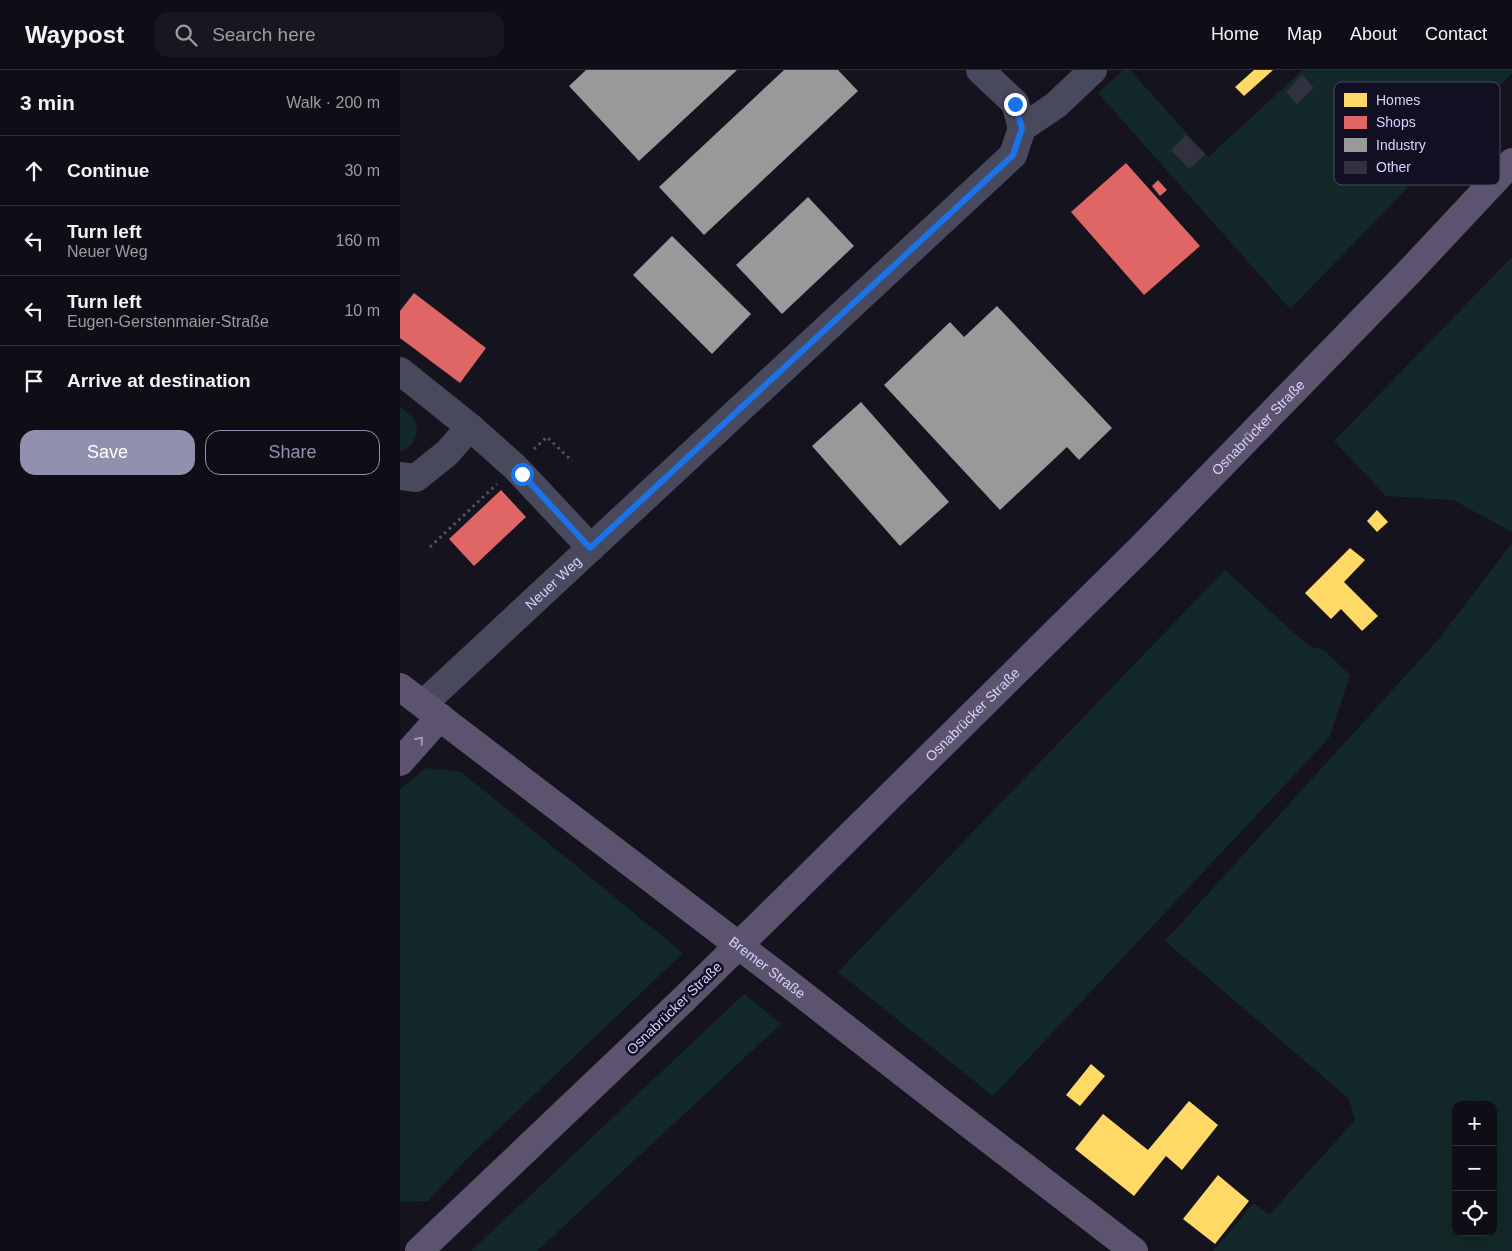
<!DOCTYPE html>
<html lang="en">
<head>
<meta charset="utf-8">
<style>
	:root { --surface:#0f0e16; --page:#18171f; --text:#f1f3f6; --muted:#9b9ca1; --line:#2f2e35; --accent:#9190ae }
	body { margin:0; font-family:Arial,sans-serif; background:var(--page); color:var(--text) }
	.controls { position:absolute; right:15px; bottom:15px; display:grid; overflow:hidden; border-radius:10px; box-shadow:0 5px 20px #0002 }
	.controls button { width:45px; height:45px; display:grid; place-items:center; padding:0; border:0; border-bottom:1px solid var(--line); background:var(--surface); color:var(--text); font:25px sans-serif }
	.stop { position:absolute; width:15px; height:15px; margin:-11px; border:4px solid #1a73e8; border-radius:50%; background:#fff }
	.stop.end { background:#1a73e8; border-color:#fff; box-shadow:0 1px 5px #0008 }
	.list { margin:0; padding:0; list-style:none }
	h2 { display:flex; justify-content:space-between; align-items:center; height:65px; margin:0; padding:0 20px; font-size:21px }
	h2 small { font-size:16px; font-weight:400; color:var(--muted) }
	.list li { display:grid; grid-template-columns:32px 1fr auto; gap:15px; align-items:center; box-sizing:border-box; height:70px; padding:0 20px; border-top:1px solid var(--line) }
	.list b { display:block; font-size:19px; white-space:nowrap }
	.list p { margin:0; font-size:16px; white-space:nowrap; color:var(--muted) }
	.list em { font-size:16px; font-style:normal; color:var(--muted) }
	.actions { display:flex; gap:10px; padding:15px 20px }
	.actions a { flex:1; padding:11px 0; border:1px solid var(--accent); border-radius:15px; text-align:center; font-size:18px; color:var(--accent) }
	.actions .main { background:var(--accent); color:#fff }
	.icon { flex:none; width:28px; height:28px; fill:none; stroke:currentColor; stroke-width:2; stroke-linecap:round; stroke-linejoin:round }
	.map { position:relative; flex:none; width:1112px; height:1181px; overflow:hidden }
	header { display:flex; align-items:center; gap:30px; box-sizing:border-box; height:70px; padding:0 25px; background:var(--surface); border-bottom:1px solid var(--line) }
	header strong { font-size:24px }
	nav { display:flex; gap:28px; margin-inline-start:auto; font-size:18px }
	.search { width:350px; height:45px; background:var(--page); display:flex; align-items:center; gap:12px; box-sizing:border-box; padding:0 18px; border-radius:15px; color:var(--muted); font-size:19px }
	main { display:flex }
	aside { flex:1; background:var(--surface) }
	.map>svg:first-child { display:block }
	.green { fill:#132828; fill-rule:evenodd }
	.homes { fill:#ffd966 }
	.shops { fill:#e06666 }
	.industry { fill:#999 }
	.building { fill:#323140 }
	.lines { fill:none; stroke-linecap:round; stroke-linejoin:round }
	.path { stroke:#4a5965; stroke-width:3; stroke-dasharray:2.5 4; stroke-linecap:butt }
	.minor { stroke:#49495e; stroke-width:28 }
	.major { stroke:#5c546f; stroke-width:28 }
	.major-bridge { stroke:#5c546f; stroke-width:28 }
	.oneway { stroke:#9f9abd }
	.route { stroke:#1a73e8; stroke-width:6 }
	.labels { text-anchor:middle; dominant-baseline:central; stroke-width:5; stroke-linejoin:round; paint-order:stroke }
	.street-label { font-size:14px; fill:#d5d3fc; stroke:#110f22 }
	.key { fill:#110f22; stroke:#4c4a63; stroke-width:1 }
	.key-label { font-size:14px; fill:#d5d3fc }
</style>
</head>
<body>
<header>
<strong>Waypost</strong>
<div class="search"><svg class="icon" aria-label="search" viewBox="0 0 24 24"><circle cx="10" cy="10" r="6"/><path d="M15 15l6 6"/></svg>Search here</div>
<nav><a>Home</a><a>Map</a><a>About</a><a>Contact</a></nav>
</header>
<main>
<aside>
<h2>3 min<small>Walk · 200 m</small></h2>
<ul class="list">
<li><svg class="icon" aria-label="ahead" viewBox="0 0 24 24"><path d="M12 20V5M6 11l6-6 6 6"/></svg><div><b>Continue</b></div><em>30 m</em></li>
<li><svg class="icon" aria-label="left" viewBox="0 0 24 24"><path d="M17 20v-9H6M10 6l-5 5 5 5"/></svg><div><b>Turn left</b><p>Neuer Weg</p></div><em>160 m</em></li>
<li><svg class="icon" aria-label="left" viewBox="0 0 24 24"><path d="M17 20v-9H6M10 6l-5 5 5 5"/></svg><div><b>Turn left</b><p>Eugen-Gerstenmaier-Straße</p></div><em>10 m</em></li>
<li><svg class="icon" aria-label="arrive" viewBox="0 0 24 24"><path d="M6 21V4h12l-3 4 3 4H6"/></svg><div><b>Arrive at destination</b></div></li>
</ul>
<div class="actions"><a class="main">Save</a><a>Share</a></div>
</aside>
<div class="map">
<svg width="1112" height="1181" viewBox="0 0 1112 1181">
	<rect width="100%" height="100%" fill="#14131e"/>
	<!-- green -->
	<g class="green">
		<polygon points="723,0 730,0 808,87 903,0 1112,0 1112,3 1017,108 890,239 698,23"/>
		<polygon points="1112,187 1112,462 1053,430 986,426 934,371"/>
		<path d="M0 337C3 340 7 342 10 345 23 358 16 376 0 382Z"/>
		<path d="M1112 473V1181H813L854 1133 869 1145 955 1050 949 1029 765 871 1037 571ZM1056 1035H1093V1162H1056Z"/>
		<polygon points="825,500 903,571 912,577 924,580 950,605 929,668 593,1026 438,902"/>
		<polygon points="26,698 61,702 283,883 68,1088 28,1131 0,1132 0,719"/>
		<polygon points="344,924 381,954 137,1181 71,1181"/>
	</g>
	<!-- homes -->
	<g class="homes">
		<polygon points="854,0 873,0 844,26 835,17"/>
		<polygon points="977,440 988,452 977,462 967,451"/>
		<polygon points="950,478 965,490 944,512 978,546 962,561 941,539 931,549 905,523"/>
		<polygon points="691,994 705,1006 680,1036 666,1025"/>
		<polygon points="789,1031 818,1055 782,1100 766,1086 734,1126 675,1079 703,1044 748,1080"/>
		<polygon points="818,1105 849,1131 815,1174 783,1149"/>
	</g>
	<!-- shops -->
	<g class="shops">
		<polygon points="726,93 800,176 744,225 671,142"/>
		<polygon points="758,110 767,120 760,126 752,116"/>
		<polygon points="14,223 86,278 60,313 0,268 0,241"/>
		<polygon points="101,420 126,447 74,496 49,469"/>
	</g>
	<!-- industry -->
	<g class="industry">
		<polygon points="186,0 337,0 239,91 169,16"/>
		<polygon points="384,0 438,0 458,21 304,165 259,117"/>
		<polygon points="408,127 454,176 382,244 336,195"/>
		<polygon points="272,166 351,244 312,284 233,205"/>
		<polygon points="597,236 712,358 679,390 667,377 600,440 484,315 550,252 564,267"/>
		<polygon points="461,332 549,432 500,476 412,376"/>
	</g>
	<!-- building -->
	<g class="building">
		<polygon points="902,5 914,18 897,34 886,22"/>
		<polygon points="786,65 805,84 789,99 771,80"/>
	</g>
	<g class="lines">
		<!-- path -->
		<g class="path">
			<polyline points="134,379 147,367 172,391"/>
			<polyline points="30,477 97,414"/>
		</g>
		<!-- minor -->
		<g class="minor">
			<polyline points="580,0 615,33 622,58"/>
			<polyline points="0,301 70,357 115,397 191,478"/>
			<polyline points="0,406 16,408 47,383 70,357"/>
			<path id="s1" d="M23 634 613 85 622 58 656 35 693 0"/>
		</g>
		<!-- major -->
		<g class="major">
			<path id="s2" d="M0 617 389 914 548 1038 734 1181"/>
			<polyline points="0,692 40,647"/>
			<path id="s3" d="M394 821 743 476 1009 202 1112 92"/>
			<polyline points="19,1181 284,929"/>
		</g>
		<!-- major-bridge -->
		<polyline class="major-bridge" points="284,929 394,821"/>
	</g>
	<!-- one-way arrows -->
	<defs><path id="oneway-chevron" d="M-2-3.5L2.5 0L-2 3.5" fill="none" stroke-width="1.6" stroke-linecap="round" stroke-linejoin="round" transform="scale(1.25)"/></defs>
	<use class="oneway" href="#oneway-chevron" transform="translate(20 670) rotate(-49)"/>
	<g class="lines">
		<!-- route -->
		<polyline class="route" points="122,404 190,478 613,85 622,58 615,34"/>
	</g>
	<g class="labels">
		<!-- street labels -->
		<g class="street-label">
			<text stroke="none"><textPath href="#s3" startOffset="656">Osnabrücker Straße</textPath></text>
			<text stroke="none"><textPath href="#s1" startOffset="178">Neuer Weg</textPath></text>
			<text stroke="none"><textPath href="#s3" startOffset="251">Osnabrücker Straße</textPath></text>
			<text stroke="none"><textPath href="#s2" startOffset="462">Bremer Straße</textPath></text>
			<text transform="translate(274 938) rotate(-44)">Osnabrücker Straße</text>
		</g>
	</g>
	<!-- legend -->
	<rect x="934" y="12" width="166" height="103" rx="8" class="key"/>
	<rect x="944" y="23" width="23" height="14" fill="#ffd966"/>
	<rect x="944" y="46" width="23" height="13" fill="#e06666"/>
	<rect x="944" y="68" width="23" height="14" fill="#999"/>
	<rect x="944" y="91" width="23" height="13" fill="#323140"/>
	<g class="key-label">
		<text x="976" y="35">Homes</text>
		<text x="976" y="57">Shops</text>
		<text x="976" y="80">Industry</text>
		<text x="976" y="102">Other</text>
	</g>
</svg>
<div class="controls">
<button>+</button>
<button>−</button>
<button><svg class="icon" aria-label="locate" viewBox="0 0 24 24"><circle cx="12" cy="12" r="6"/><path d="M12 2v4M12 18v4M2 12h4M18 12h4"/></svg></button>
</div>
<div class="stop" style="left:122px;top:404px"></div>
<div class="stop end" style="left:615px;top:34px"></div>
</div>
</main>
</body>
</html>
